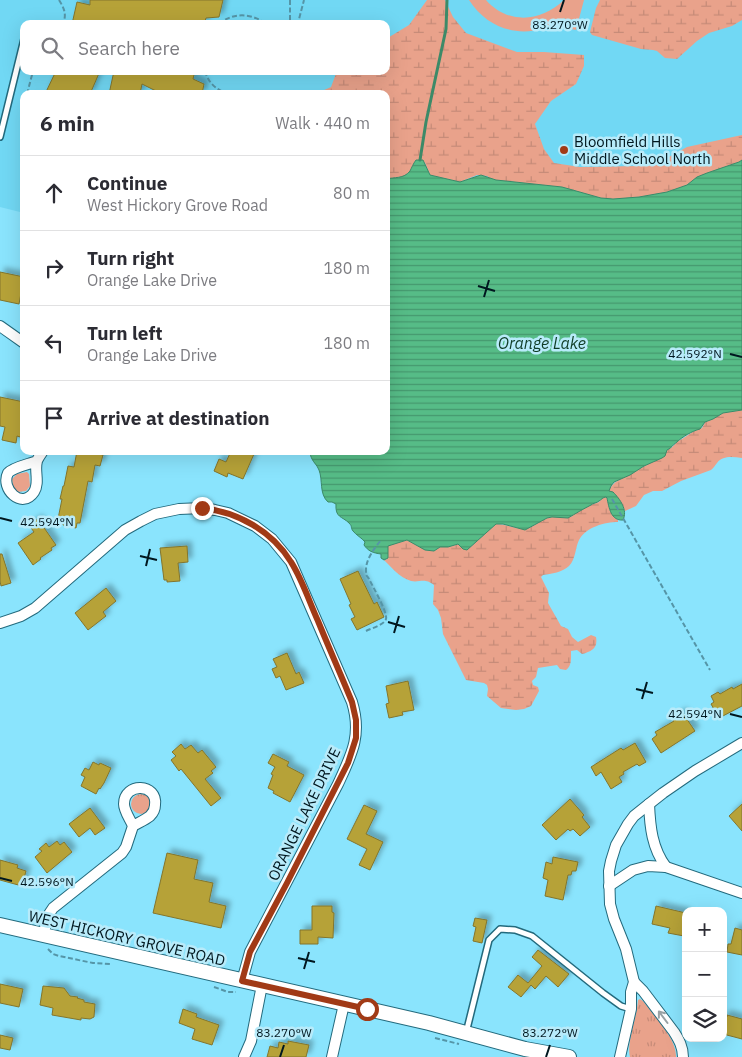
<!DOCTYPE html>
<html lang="en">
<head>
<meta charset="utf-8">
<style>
	:root { --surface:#fff; --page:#f7f7f7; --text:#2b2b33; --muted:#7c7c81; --line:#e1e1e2 }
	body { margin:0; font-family:"IBM Plex Sans",sans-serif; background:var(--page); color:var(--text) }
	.controls { position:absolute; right:15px; bottom:15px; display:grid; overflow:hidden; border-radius:10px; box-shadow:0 5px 20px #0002 }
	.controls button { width:45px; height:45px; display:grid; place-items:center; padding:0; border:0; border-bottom:1px solid var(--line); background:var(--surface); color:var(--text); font:25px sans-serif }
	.stop { position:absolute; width:15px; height:15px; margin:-11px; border:4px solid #a13a16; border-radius:50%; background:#fff }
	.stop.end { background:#a13a16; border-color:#fff; box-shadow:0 1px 5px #0008 }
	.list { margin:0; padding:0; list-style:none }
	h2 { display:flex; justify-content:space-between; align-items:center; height:65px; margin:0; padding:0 20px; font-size:21px }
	h2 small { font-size:16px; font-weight:400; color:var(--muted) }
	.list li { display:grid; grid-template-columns:32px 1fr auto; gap:15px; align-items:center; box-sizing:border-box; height:75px; padding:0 20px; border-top:1px solid var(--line) }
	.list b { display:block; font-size:19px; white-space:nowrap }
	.list p { margin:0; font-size:16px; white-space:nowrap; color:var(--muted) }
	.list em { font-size:16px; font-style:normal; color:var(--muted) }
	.icon { flex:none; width:28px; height:28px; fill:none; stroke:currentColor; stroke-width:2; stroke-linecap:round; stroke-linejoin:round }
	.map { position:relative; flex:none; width:742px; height:1057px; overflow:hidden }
	.search { position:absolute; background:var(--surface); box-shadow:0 5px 20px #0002; left:20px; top:20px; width:370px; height:55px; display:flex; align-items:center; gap:12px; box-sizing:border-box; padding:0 18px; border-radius:10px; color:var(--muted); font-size:19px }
	.panel { position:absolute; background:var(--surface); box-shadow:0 5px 20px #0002; left:20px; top:90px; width:370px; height:365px; border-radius:10px }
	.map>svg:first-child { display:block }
	.built { fill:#71d8f4; fill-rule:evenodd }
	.grass { fill:url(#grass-tufts) }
	.wetland { fill:url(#wetland-marsh) }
	.park { fill:#e9a28b }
	.water { fill:url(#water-rules); stroke:#3c8a68 }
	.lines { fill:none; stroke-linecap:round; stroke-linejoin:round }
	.stream { stroke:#3c8a68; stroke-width:3 }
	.building { fill:#b6a238; stroke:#83752d; filter:url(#shadow) }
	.lane-casing { stroke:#236a7d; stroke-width:8 }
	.street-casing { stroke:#236a7d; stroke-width:12 }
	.secondary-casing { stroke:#236a7d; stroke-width:16 }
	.path { stroke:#5595a7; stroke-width:2; stroke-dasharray:5 2.5; stroke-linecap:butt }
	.lane { stroke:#fff; stroke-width:5 }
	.street { stroke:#fff; stroke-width:10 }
	.secondary { stroke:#fff; stroke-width:14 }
	.oneway { stroke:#99a2a5 }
	.route { stroke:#a13a16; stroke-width:6 }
	.ticks { fill:none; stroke:#00171f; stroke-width:2 }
	.poi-dot { fill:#a13a16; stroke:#b8ebfa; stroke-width:2 }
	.labels { text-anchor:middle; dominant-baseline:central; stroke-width:5; stroke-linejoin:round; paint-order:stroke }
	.poi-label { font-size:15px; fill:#00171f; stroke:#b8ebfa; text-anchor:start }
	.street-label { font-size:15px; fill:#00171f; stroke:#b8ebfa }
	.water-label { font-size:16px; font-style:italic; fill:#103c26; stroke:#b8ebfa }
	.ticks-label { font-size:12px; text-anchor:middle; fill:#00171f; stroke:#b8ebfa; stroke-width:5; stroke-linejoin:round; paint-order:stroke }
</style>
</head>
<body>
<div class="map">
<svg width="742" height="1057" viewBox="0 0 742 1057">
	<defs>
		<pattern id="grass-tufts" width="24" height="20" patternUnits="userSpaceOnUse" patternTransform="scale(1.25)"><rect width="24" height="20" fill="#e9a28b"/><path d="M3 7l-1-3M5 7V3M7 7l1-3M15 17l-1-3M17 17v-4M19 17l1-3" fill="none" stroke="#c68b78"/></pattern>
		<pattern id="wetland-marsh" width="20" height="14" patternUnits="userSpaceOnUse" patternTransform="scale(1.25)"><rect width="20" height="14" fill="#e9a28b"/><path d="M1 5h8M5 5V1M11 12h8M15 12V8" fill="none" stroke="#c68b78"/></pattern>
		<pattern id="water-rules" width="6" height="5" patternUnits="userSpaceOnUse" patternTransform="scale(1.25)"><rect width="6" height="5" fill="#56bc87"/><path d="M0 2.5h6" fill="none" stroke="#45986e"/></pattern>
		<filter id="shadow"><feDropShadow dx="4.5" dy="-4.5" stdDeviation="2.5" flood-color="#0004"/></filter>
	</defs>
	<rect width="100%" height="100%" fill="#8ae4fd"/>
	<!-- built -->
	<path class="built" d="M0 0H742V361L386 301V94H24V213L0 207ZM24 24H386V71H24Z"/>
	<!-- grass -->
	<g class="grass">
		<polygon points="27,472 29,474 30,486 26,491 18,492 13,488 12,479 17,474"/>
		<circle cx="141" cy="804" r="10"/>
		<path d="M640 999 643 1001C654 1016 677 1039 676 1057H630C626 1045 637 1016 638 1000Z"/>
	</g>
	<!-- wetland -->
	<g class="wetland">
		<polygon points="427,0 445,0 453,17 466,33 517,52 544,52 584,55 584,66 576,84 551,101 535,124 544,149 554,163 580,167 637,166 656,164 687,147 742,135 742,160 739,162 697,177 687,185 667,192 639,197 613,199 601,198 562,187 496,180 491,179 487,176 477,175 460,182 430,175 425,163 420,160 416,160 410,172 406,175 403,177 386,179 386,94 315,94 331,87 337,71 386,71 386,39 409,25"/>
		<polygon points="600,0 742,0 742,20 732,26 709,33 697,41 677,59 665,58 657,51 653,50 641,49 592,35 590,32 596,8"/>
		<path d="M742 410V458C733 457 723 455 717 463 715 465 714 468 711 470L681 481 662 491H653L644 495 636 506 625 511 622 505 609 491C613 481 621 479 631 474 637 471 642 467 648 464 656 460 664 459 667 450L671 448 678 441 682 439 694 431 702 428 705 422 713 419 723 413Z"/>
		<path d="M606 497 607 498C609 507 610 515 618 520V522C605 522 586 527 579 540 575 548 576 559 569 566 563 572 551 574 543 575L541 577 549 593 548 603 561 626 568 629 572 637 578 642 591 635 596 637C598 648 592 651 582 654L577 650 571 651C571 658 572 666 566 670L560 669 557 665 538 668 536 677 532 681 533 685 538 687 539 691 531 706 524 709 516 710 501 708 487 696 488 689 487 685 484 683 466 680 443 634 441 618 438 610 433 604 434 585C424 577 420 583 411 581 399 577 392 568 384 560H386L388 555 387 546 407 540 425 550 434 551 440 547H448L459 544 467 550 496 524C507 524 517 530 528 528 533 527 538 522 543 520 551 515 561 517 571 517L573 514 593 504 599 502 602 498Z"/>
	</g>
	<!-- park -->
	<path class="park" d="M469 0H486C508 25 541 22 564 0H584L576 30 563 27 565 18C531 41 491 34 469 0Z"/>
	<!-- water -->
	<path class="water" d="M416 160H423L430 175 460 182 481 175 496 180 562 187 601 198 613 199 639 197 667 192 687 185 697 177 707 173 739 162 742 160V410L723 413 713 419 705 422 700 429C692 431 682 437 677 442 672 445 672 448 667 450L665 456 662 458 644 466 630 475 614 482 611 486 609 491 613 492C620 499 628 510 623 520 611 521 609 508 607 498L606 497C603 497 601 500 599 501 597 503 593 503 591 505 583 509 575 514 568 518L552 517 547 518 525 530 503 524H496L467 550 463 549 458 544 448 547H440L434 551 425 550 407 540 388 546V558L384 560 381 558V554C373 553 368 551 364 545L365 542C362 538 356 535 353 531 350 527 353 527 349 523 342 516 335 518 336 504L332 502H328C319 494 323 480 319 470 317 465 314 463 312 459 311 457 310 454 309 451H386V179C394 177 404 179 410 171 412 167 413 164 416 160Z"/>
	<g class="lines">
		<!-- stream -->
		<polyline class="stream" points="420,160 426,122 446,29 447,0"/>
	</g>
	<!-- building -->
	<g class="building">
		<polygon points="90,0 223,0 219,17 206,18 204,24 72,24 77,2 90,5"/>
		<polygon points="56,71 100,71 90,94 45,94"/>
		<polygon points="114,71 195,71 193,79 204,84 202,94 162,94 142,84 140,94 109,94"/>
		<polygon points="0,272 24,277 19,304 0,300"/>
		<polygon points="0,397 24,402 24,434 21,434 20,437 17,436 16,443 2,440 5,427 0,426"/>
		<polygon points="77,451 85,451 103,455 100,466 95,465 92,482 88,481 80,523 77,523 76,528 63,525 64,520 58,519 62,499 60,499 63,486 64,486 68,466 74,467"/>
		<polygon points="231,451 247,451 254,454 243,479 228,473 227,477 214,471 219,459 226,462"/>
		<polygon points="38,519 56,545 51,548 52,550 40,558 41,559 33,565 18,543 34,532 29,525"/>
		<polygon points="187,546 188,562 178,563 180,581 167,582 167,580 164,580 160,548"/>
		<polygon points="0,554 2,554 11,583 1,586 0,581"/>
		<polygon points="358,571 374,604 377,602 384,617 357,630 351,619 355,617 349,605 351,604 340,579"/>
		<polygon points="106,588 116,601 103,612 106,616 88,630 75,613"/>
		<polygon points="287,653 296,674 299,672 304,683 286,690 280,676 276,678 272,669 277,667 273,659"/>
		<polygon points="408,681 414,710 402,712 403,715 389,718 386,704 389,703 386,686"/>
		<polygon points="742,684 742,706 719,718 711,704 714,702 711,696 718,692 720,694 732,687 733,689"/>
		<polygon points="682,712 695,731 661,753 652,739 657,735 655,732 674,721 672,719"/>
		<polygon points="635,743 646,762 639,766 637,764 623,772 624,774 619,777 622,782 611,789 601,772 596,776 591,767 621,748 623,750"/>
		<polygon points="181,744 185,749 191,745 198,753 202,750 216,767 211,771 213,773 205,779 221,798 211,806 181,769 179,771 171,760 176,756 172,752"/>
		<polygon points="273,754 289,762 287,766 304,775 290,802 273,793 274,791 268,788 273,775 271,774 275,767 268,763"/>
		<polygon points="93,762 99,765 100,763 111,768 104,783 100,789 99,788 96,794 81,786 85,777 81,775 85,768 89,770"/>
		<polygon points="570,799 584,815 582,817 590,827 580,836 573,829 570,831 568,829 556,840 542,825"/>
		<polygon points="742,804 742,831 729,816"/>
		<polygon points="364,805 377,811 366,834 383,842 370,870 359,865 367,849 347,839"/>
		<polygon points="90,808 105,828 95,835 90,828 79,837 69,824"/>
		<polygon points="57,841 60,845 64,842 72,852 47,873 35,857 42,851 39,849 46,843 49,847"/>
		<polygon points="167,853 198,860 194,879 213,883 209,902 226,906 221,928 153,913"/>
		<polygon points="553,857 578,862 576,871 572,871 571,875 568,875 563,900 545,896 548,880 543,878 546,862 552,864"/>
		<polygon points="0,860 18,865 17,868 26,871 22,886 0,880"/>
		<polygon points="312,906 332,906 332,912 334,913 333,938 318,937 318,944 300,944 300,930 312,930"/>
		<polygon points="656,906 686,913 686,932 685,932 684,936 668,933 670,928 652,924"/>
		<polygon points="475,918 487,920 482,943 473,941 476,927 473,926"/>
		<polygon points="735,928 742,930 742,955 727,952 728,944 731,944"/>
		<polygon points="538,950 569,974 558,987 546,976 535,989 531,985 521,997 508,987 518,975 528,983 542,966 532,957"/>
		<polygon points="0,984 23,989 19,1007 0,1003"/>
		<polygon points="43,986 64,988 70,996 78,997 77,998 84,1000 84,1002 95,1004 94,1017 90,1019 81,1018 81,1020 52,1015 53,1008 40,1005"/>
		<polygon points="183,1009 197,1014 196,1017 219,1025 212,1045 192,1039 195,1029 179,1023"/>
		<polygon points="727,1015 742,1019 742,1039 723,1034 723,1016 727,1017"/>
		<polygon points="0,1035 13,1038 10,1050 0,1048"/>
		<polygon points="288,1041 309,1045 306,1057 267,1057 270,1046 278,1048 279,1042 288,1044"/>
	</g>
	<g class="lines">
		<defs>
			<g id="lane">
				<polyline points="0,137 24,39"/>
				<polyline points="466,1033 489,940 500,929 515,930 532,936 603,993 621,1006 631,1009"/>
			</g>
			<g id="street">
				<polyline points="0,326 24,343"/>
				<path d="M37 461C30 464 13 467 8 473 0 489 22 510 34 492 40 482 34 471 37 461 38 458 41 454 43 451"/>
				<path d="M0 623 21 616 35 608 125 530 141 521 155 514 179 509 203 508 215 510 228 513 255 526 272 539 291 562 352 702C362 735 352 754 338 784L250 952 242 981"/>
				<path d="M649 804C650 827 652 848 666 867"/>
				<polyline points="609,886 633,870 648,866 666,867 742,893"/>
				<path d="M43 935 49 914 53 908 122 853 126 847 133 826C138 823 145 820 150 816 153 813 155 810 155 805 158 783 124 782 124 804 124 811 130 819 133 826"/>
				<path d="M634 982 643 991 674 1032C679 1040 683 1047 683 1057"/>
				<polyline points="244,1057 251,1041 262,985"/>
				<polyline points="332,1057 344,1004"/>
				<polyline points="620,1057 631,1009 631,992 634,982 626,949 614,919 610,904 609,871 611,861 616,845 628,824 634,816 649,804 663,793 695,771 742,743"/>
			</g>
			<polyline id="secondary" points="0,925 429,1023 525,1049 569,1057"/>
		</defs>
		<!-- lane casing -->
		<use href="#lane" class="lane-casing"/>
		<!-- street casing -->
		<use href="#street" class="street-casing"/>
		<!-- secondary casing -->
		<use href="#secondary" class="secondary-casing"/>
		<!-- path -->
		<g class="path">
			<path d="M59 0C64 8 67 14 63 24"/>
			<polyline points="290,0 290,23"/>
			<path d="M219 24C233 12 252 13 266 24"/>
			<polyline points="288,24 298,23 304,0"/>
			<path d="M205 71C208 83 216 89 227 94"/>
			<polyline points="27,94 33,71"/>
			<polyline points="612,499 710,670"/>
			<path d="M366 631C372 628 384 625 386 619 388 613 372 585 369 579 367 575 366 577 366 572 365 560 374 549 381 540"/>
			<polyline points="48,949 53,954 59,956 93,963 110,964"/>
			<polyline points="214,987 228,992 236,992"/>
			<polyline points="435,1038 459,1044"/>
		</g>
		<!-- lane -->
		<use href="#lane" class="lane"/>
		<!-- street -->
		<use href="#street" class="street"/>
		<!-- secondary -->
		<use href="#secondary" class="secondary"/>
	</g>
	<!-- one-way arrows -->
	<defs><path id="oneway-shaft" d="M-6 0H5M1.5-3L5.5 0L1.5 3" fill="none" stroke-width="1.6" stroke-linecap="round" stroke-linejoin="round" transform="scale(1.25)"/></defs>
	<use class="oneway" href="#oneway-shaft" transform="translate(663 1017) rotate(-127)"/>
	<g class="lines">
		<!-- route -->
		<path class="route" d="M202 508C238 512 272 531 291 562 302 579 309 601 318 621 329 648 341 675 352 702L356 720V738L348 763 287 883 250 952 242 981 367 1009"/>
	</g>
	<!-- ticks -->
	<path class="ticks" d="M560 12 564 0M478 286 495 291M484 297 489 280M730 354 742 357M0 518 12 521M140 556 157 560M146 566 150 549M388 622 405 627M394 633 399 616M636 689 653 693M642 699 647 682M730 714 742 717M0 878 12 881M298 958 315 962M304 969 309 952M280 1057 284 1045M546 1057 550 1045"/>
	<!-- markers -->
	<circle class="poi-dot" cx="564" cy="150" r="5"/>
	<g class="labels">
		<!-- poi labels -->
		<g class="poi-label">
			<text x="574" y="141">Bloomfield Hills<tspan x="574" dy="17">Middle School North</tspan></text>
		</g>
		<!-- street labels -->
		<g class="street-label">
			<text transform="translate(304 814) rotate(-64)">ORANGE LAKE DRIVE</text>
			<text transform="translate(127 938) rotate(13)">WEST HICKORY GROVE ROAD</text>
		</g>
		<!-- water labels -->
		<g class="water-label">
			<text x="542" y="343">Orange Lake</text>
		</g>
	</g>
	<g class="ticks-label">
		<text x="560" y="29">83.270°W</text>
		<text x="695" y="358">42.592°N</text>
		<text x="47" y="526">42.594°N</text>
		<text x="695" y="718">42.594°N</text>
		<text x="47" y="886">42.596°N</text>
		<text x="284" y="1037">83.270°W</text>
		<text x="550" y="1037">83.272°W</text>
	</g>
</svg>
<div class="controls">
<button>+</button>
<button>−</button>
<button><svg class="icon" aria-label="layers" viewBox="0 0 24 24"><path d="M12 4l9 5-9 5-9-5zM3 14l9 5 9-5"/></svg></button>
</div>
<div class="stop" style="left:367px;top:1009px"></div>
<div class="stop end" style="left:202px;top:508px"></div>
<div class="search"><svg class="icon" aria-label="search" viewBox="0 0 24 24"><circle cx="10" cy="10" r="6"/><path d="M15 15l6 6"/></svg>Search here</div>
<section class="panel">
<h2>6 min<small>Walk · 440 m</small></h2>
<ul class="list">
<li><svg class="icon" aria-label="ahead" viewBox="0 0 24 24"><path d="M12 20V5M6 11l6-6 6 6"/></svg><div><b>Continue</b><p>West Hickory Grove Road</p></div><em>80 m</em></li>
<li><svg class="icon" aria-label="right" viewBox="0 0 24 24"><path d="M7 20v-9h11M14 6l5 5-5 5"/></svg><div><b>Turn right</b><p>Orange Lake Drive</p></div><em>180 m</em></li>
<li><svg class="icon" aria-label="left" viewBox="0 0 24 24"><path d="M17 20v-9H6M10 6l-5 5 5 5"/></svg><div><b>Turn left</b><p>Orange Lake Drive</p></div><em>180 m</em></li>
<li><svg class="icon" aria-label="arrive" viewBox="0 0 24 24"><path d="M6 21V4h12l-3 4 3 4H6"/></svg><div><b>Arrive at destination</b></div></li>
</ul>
</section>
</div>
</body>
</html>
